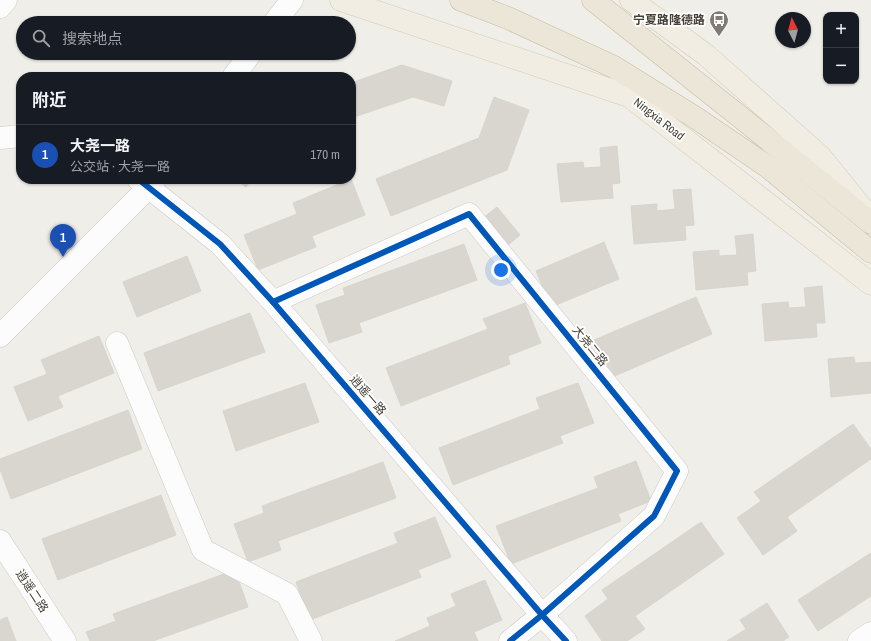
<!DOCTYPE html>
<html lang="zh">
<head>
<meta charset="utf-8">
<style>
	:root { --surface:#171b24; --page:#20242c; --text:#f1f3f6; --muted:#9ea1a6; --line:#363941; --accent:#db2777 }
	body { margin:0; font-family:"Archivo Narrow","Noto Sans SC",sans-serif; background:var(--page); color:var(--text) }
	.controls { position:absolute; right:12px; top:12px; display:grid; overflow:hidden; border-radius:8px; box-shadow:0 1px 3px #0004 }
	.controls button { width:36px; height:36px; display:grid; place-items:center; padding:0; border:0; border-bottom:1px solid var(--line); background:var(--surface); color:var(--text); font:20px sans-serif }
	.compass { position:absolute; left:775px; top:12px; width:36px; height:36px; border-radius:50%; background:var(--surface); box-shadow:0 1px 3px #0004; rotate:354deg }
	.you { position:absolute; left:501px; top:270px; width:14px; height:14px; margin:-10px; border:3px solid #fff; border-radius:50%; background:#1a73e8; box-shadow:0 0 0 6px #1a73e833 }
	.badge { display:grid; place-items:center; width:26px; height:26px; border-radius:50%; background:var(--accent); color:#fff; font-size:13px; font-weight:700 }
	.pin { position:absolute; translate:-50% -33px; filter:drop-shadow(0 1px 2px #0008) }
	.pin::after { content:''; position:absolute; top:21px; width:14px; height:12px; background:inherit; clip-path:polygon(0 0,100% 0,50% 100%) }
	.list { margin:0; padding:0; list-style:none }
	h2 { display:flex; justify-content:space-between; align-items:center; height:52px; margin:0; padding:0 16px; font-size:17px }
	h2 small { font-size:13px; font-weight:400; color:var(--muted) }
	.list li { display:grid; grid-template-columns:26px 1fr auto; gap:12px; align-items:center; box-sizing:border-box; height:60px; padding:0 16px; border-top:1px solid var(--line) }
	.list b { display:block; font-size:15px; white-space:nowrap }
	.list p { margin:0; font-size:13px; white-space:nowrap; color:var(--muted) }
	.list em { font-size:13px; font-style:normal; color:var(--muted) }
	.icon { flex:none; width:22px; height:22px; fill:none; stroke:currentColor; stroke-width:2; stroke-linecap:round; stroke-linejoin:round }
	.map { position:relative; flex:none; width:871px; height:641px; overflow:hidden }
	.search { position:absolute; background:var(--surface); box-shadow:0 1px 3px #0004; left:16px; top:16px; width:340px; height:44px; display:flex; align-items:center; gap:10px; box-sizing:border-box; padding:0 14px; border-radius:22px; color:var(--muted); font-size:15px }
	.panel { position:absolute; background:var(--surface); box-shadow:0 1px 3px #0004; left:16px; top:72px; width:340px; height:112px; border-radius:16px }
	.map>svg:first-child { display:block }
	.building { fill:#d9d6d0; stroke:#d8d5ce }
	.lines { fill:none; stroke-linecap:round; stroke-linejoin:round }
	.minor-casing { stroke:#cccac4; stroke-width:23 }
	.major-casing { stroke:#d3cbb4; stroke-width:23 }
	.highway-casing { stroke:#c8bca2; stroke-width:23 }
	.minor { stroke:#fdfcfc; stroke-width:22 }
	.major { stroke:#f1ede2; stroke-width:22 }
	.highway { stroke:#ece6d8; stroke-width:22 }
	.cycleway-casing { stroke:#fff; stroke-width:8 }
	.cycleway { stroke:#0057b8; stroke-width:6 }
	.labels { text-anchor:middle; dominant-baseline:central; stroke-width:3.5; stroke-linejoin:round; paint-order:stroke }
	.poi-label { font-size:12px; font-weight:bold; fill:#453f34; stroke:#fff; text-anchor:end }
	.street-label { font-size:12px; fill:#453f34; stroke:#fff }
</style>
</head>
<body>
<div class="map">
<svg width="871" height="641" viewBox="0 0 871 641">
	<rect width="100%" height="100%" fill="#f0eee8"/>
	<!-- building -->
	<g class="building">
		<polygon points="402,65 452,81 444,106 413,97 351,118 351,83"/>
		<polygon points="494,97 529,110 507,170 391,216 376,179 479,138"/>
		<polygon points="617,146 620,183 612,184 613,198 561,202 557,164 583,162 584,168 601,167 600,148"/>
		<polygon points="236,179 252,179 246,187"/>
		<polygon points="351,179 365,215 312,236 316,247 258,270 244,235 297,214 293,203"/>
		<polygon points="691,189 694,225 685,226 686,240 634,244 631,206 657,204 657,211 675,209 673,190"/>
		<polygon points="497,207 520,235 507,246 483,218"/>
		<polygon points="753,234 756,271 747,272 748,285 696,290 693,252 719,250 719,256 737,255 735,236"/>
		<polygon points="604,242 619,279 551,307 536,271"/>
		<polygon points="464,244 477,280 359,323 362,332 329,343 316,305 345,295 343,288"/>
		<polygon points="187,256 201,291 137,317 123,282"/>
		<polygon points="822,286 825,323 816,323 817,337 765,341 762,304 788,302 789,308 806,307 804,288"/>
		<polygon points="696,297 712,334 610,378 594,340"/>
		<polygon points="525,303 541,343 508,356 510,364 401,406 386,368 488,329 483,319"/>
		<polygon points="250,313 265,352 158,391 144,353"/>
		<polygon points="99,336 114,373 58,396 63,407 28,421 14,387 47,374 41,360"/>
		<polygon points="854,357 855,363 871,362 871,393 831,397 828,359"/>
		<polygon points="305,383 319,422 236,451 223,411"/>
		<polygon points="578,383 594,423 560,436 563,443 453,485 439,448 540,409 536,398"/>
		<polygon points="128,410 142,449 11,499 0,469 0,459"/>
		<polygon points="853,424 871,449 871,459 787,517 797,531 763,555 737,518 761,501 754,492"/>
		<polygon points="636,461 651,501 618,514 621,521 511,564 496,526 598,488 594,477"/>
		<polygon points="383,462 396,498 278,541 281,550 248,562 234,524 264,513 262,506"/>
		<polygon points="161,495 176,535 58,580 42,539"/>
		<polygon points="435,517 451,557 418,570 421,577 310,620 296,582 398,543 394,533"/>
		<polygon points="701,522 724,554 635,616 645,629 627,641 602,641 585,616 608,599 602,590"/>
		<polygon points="871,553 871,596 818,631 798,600"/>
		<polygon points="235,570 248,607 153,641 90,641 86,632 116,621 113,614"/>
		<polygon points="485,580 502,620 474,632 478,641 395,641 430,626 427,618 456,606 451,594"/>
		<polygon points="767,603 789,637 783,641 727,641 746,629 740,620"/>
		<polygon points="7,617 16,641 0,641 0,620"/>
	</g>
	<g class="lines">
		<defs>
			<g id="minor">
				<polyline points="0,7 6,0"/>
				<polyline points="274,23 292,0"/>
				<polyline points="233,77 251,53"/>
				<polyline points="0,138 21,136"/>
				<polyline points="138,179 220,244 273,302 542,615 566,641"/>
				<polyline points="273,302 469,214 677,471 654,516 542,615 510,641"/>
				<polyline points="0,336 149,187 155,179"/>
				<polyline points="117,343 203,550 287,594 311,641"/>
				<polyline points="0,541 65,641"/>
				<polyline points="859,641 871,633"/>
			</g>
			<g id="major">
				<polyline points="341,0 629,96 871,284"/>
				<polyline points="631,0 706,55 820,156 866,213"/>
			</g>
			<g id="highway">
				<polyline points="461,0 508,18 614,67 696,118 768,167 871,252"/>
				<polyline points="593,0 749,124 871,223"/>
			</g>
		</defs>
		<!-- minor casing -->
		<use href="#minor" class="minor-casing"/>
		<!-- major casing -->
		<use href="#major" class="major-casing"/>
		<!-- highway casing -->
		<use href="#highway" class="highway-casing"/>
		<!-- minor -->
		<use href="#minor" class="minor"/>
		<!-- major -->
		<use href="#major" class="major"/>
		<!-- highway -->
		<use href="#highway" class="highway"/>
		<defs>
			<g id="cycleway">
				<polyline points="138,179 220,244 273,302 542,615 566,641"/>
				<polyline points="273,302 469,214 677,471 654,516 542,615 510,641"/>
			</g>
		</defs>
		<!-- cycleway casing -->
		<use href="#cycleway" class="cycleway-casing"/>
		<!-- cycleway -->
		<use href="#cycleway" class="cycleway"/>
	</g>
	<!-- icons -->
	<defs>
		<symbol id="bus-pin" viewBox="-11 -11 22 30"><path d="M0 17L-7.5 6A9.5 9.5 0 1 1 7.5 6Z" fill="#817c73" stroke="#fff"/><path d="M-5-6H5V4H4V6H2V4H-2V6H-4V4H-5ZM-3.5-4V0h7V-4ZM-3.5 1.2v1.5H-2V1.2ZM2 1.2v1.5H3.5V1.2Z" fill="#fff"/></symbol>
	</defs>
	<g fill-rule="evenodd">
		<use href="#bus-pin" x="708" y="9" width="22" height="30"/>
	</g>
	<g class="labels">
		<!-- poi labels -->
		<g class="poi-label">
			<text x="705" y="20">宁夏路隆德路</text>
		</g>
		<!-- street labels -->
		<g class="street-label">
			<text transform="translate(659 119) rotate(38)">Ningxia Road</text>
			<text transform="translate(590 346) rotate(51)">大尧二路</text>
			<text transform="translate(368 395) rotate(49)">逍遥一路</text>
			<text transform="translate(32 591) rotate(57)">逍遥二路</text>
		</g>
	</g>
</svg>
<div class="controls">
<button>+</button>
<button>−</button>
</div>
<svg class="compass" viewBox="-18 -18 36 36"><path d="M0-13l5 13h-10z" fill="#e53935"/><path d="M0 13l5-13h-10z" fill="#9ea1a6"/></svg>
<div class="you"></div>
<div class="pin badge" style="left:63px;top:257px;background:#1a4fb4">1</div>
<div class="search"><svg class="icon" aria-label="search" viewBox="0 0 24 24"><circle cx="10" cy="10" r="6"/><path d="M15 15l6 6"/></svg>搜索地点</div>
<section class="panel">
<h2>附近<small></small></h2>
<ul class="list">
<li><span class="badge" style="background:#1a4fb4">1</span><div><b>大尧一路</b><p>公交站 · 大尧一路</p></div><em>170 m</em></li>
</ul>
</section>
</div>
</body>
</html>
